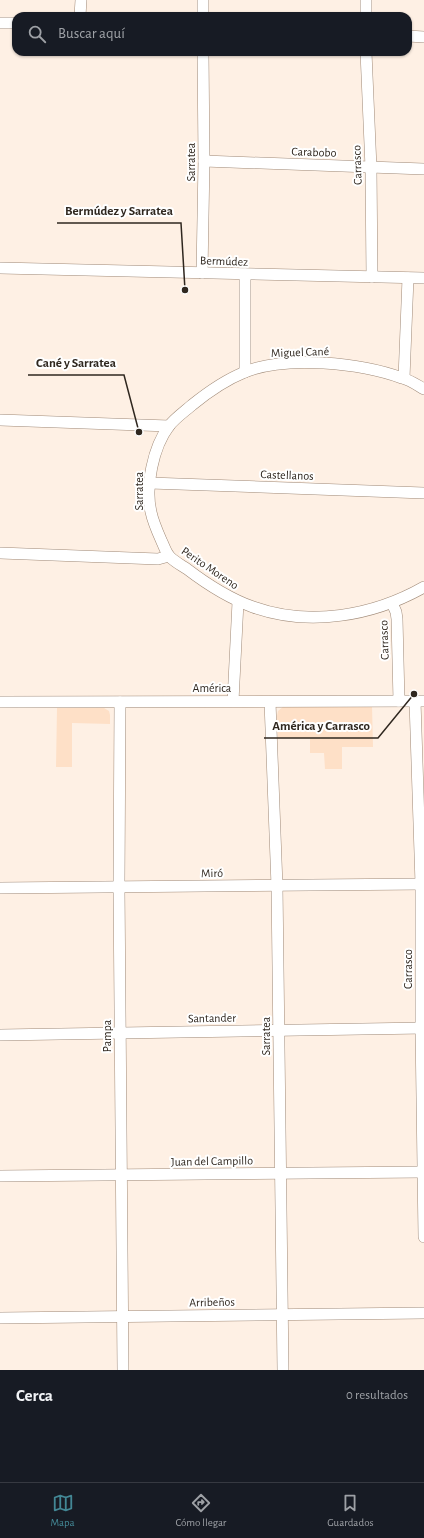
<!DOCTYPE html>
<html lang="es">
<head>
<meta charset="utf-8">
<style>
	:root { --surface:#171b24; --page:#20242c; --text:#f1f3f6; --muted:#9ea1a6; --line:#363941; --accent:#438795 }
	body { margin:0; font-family:"Alegreya Sans",sans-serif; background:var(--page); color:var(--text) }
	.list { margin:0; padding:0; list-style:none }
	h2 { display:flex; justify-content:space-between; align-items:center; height:52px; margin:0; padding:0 16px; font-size:17px }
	h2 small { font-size:13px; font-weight:400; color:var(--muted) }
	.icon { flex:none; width:22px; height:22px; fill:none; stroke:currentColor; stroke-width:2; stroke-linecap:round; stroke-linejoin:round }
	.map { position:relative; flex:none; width:424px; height:1370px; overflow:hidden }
	.search { position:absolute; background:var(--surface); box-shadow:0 1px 3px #0004; left:12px; right:12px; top:12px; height:44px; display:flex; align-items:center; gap:10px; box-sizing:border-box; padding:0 14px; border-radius:12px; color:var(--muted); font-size:15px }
	.sheet { height:112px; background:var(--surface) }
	nav { display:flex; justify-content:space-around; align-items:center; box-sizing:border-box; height:56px; border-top:1px solid var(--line); background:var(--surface); font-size:11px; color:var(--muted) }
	nav a { display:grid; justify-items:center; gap:2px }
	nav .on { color:var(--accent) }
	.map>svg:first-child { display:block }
	.built { fill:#fee0c7 }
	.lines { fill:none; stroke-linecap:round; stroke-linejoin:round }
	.minor-casing { stroke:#a08a78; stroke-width:12 }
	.minor { stroke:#fff; stroke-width:11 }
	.labels { text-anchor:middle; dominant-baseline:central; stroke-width:4; stroke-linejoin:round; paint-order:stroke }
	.street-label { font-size:12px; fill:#2f271f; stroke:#fff }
	.leader { fill:none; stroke:#2f271f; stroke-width:1.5 }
	.callout-dot { fill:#2f271f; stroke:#fff; stroke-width:1.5 }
	.callout-label { font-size:13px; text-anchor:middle; font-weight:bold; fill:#2f271f; stroke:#fff; stroke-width:4; stroke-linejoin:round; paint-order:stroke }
</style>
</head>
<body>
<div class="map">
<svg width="424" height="1370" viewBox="0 0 424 1370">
	<rect width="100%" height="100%" fill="#fef0e4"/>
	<!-- built -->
	<g class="built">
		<polygon points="372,705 373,747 342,747 342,769 325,769 324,753 310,753 310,738 278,738 277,716 278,711 284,706"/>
		<polygon points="57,708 104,708 109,711 110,715 110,724 72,723 72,767 56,767"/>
	</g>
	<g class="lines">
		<defs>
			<g id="minor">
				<polyline points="366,0 366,16"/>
				<polyline points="80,16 81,0"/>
				<polyline points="203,16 203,0"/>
				<polyline points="0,23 16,23"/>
				<polyline points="408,36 424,37"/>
				<polyline points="366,52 371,168 372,277"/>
				<polyline points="204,161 424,169"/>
				<polyline points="0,268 424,278"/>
				<polyline points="202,273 204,161 203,52"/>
				<polyline points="245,274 245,372"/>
				<polyline points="404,378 408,278"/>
				<path d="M424 389C417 385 410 380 402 378 361 363 286 355 245 372 225 380 208 392 192 405 184 412 175 418 169 426 153 447 145 487 151 512 153 522 158 533 162 542 164 546 166 553 170 557 175 562 181 565 187 569 208 585 228 598 253 607 309 627 373 616 424 587"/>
				<polyline points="0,420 169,426"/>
				<polyline points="150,483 424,493"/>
				<polyline points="0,553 158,559 169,556"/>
				<polyline points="392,603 396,612 397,619 399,701"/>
				<polyline points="233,701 238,602"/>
				<polyline points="415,701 421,884 421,1028 424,1237"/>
				<polyline points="0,702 424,701"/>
				<polyline points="120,702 119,887 123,1370"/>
				<polyline points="270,702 277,886 283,1370"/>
				<polyline points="0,888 424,884"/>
				<polyline points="0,1035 424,1028"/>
				<polyline points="0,1176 424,1172"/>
				<polyline points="0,1318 424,1313"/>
			</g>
		</defs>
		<!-- minor casing -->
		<use href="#minor" class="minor-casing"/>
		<!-- minor -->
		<use href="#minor" class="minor"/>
	</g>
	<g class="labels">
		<!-- street labels -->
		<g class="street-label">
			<text transform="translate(314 152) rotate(2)">Carabobo</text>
			<text transform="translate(191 162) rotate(-90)">Sarratea</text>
			<text transform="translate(357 165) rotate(-92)">Carrasco</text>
			<text transform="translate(224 261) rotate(2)">Bermúdez</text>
			<text transform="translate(300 352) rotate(-2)">Miguel Cané</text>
			<text transform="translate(287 475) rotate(2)">Castellanos</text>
			<text transform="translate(139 491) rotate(-90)">Sarratea</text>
			<text transform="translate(210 568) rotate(34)">Perito Moreno</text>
			<text transform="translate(384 640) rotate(-92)">Carrasco</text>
			<text x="212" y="688">América</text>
			<text transform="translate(212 873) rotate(-1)">Miró</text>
			<text transform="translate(408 969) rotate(-90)">Carrasco</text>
			<text transform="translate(212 1018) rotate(-1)">Santander</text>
			<text transform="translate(107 1036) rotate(-90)">Pampa</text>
			<text transform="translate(266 1036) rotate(-90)">Sarratea</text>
			<text transform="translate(212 1161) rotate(-1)">Juan del Campillo</text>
			<text transform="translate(212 1302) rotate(-1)">Arribeños</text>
		</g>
	</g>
	<!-- callouts -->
	<path class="leader" d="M185 290L181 223H57M139 432L124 375H28M414 694L378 738H264"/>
	<g class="callout-dot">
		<circle cx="185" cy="290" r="4"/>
		<circle cx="139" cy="432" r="4"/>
		<circle cx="414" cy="694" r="4"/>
	</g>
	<g class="callout-label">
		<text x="119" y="215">Bermúdez y Sarratea</text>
		<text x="76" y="367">Cané y Sarratea</text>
		<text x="321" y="730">América y Carrasco</text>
	</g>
</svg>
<div class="search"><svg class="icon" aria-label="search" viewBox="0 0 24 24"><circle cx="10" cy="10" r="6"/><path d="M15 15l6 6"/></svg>Buscar aquí</div>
</div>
<section class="sheet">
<h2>Cerca<small>0 resultados</small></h2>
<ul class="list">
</ul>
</section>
<nav>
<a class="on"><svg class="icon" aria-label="map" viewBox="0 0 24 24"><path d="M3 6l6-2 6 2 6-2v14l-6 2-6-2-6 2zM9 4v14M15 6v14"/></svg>Mapa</a>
<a><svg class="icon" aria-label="directions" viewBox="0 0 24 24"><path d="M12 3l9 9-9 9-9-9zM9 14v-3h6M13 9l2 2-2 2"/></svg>Cómo llegar</a>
<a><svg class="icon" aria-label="saved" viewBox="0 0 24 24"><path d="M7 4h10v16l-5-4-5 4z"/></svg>Guardados</a>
</nav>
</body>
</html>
